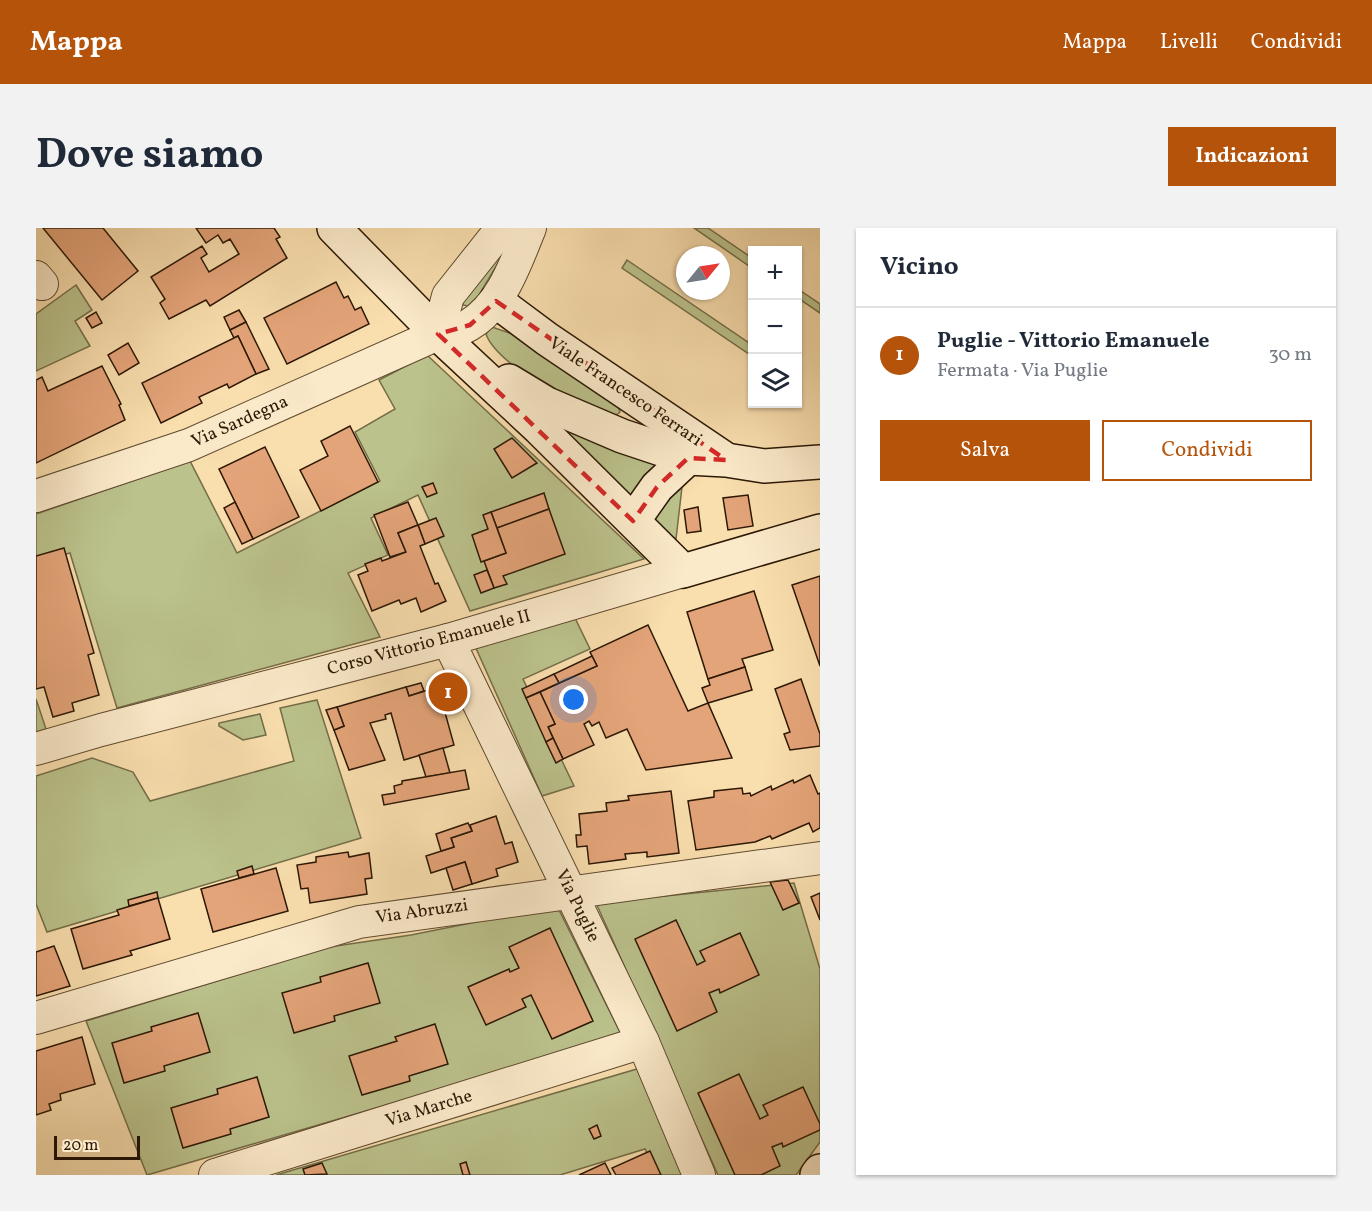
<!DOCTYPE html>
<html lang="it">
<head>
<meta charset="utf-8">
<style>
	:root { --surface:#fff; --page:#f2f2f3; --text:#1f2937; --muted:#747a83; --line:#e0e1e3; --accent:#b45309 }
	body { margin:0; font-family:Vollkorn,serif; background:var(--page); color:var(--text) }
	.controls { position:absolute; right:18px; top:18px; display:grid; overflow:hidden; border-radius:0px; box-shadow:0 2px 4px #0004 }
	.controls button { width:54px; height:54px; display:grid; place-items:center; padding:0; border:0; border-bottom:2px solid var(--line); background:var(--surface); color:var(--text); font:30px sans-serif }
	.compass { position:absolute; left:640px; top:18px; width:54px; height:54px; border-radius:50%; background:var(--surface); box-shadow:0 2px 4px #0004; rotate:60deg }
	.scale { position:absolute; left:18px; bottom:15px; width:86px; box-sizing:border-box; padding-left:6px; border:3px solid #2c1805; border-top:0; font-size:16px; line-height:21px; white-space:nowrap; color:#2c1805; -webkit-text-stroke:4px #fbeaca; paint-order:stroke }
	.you { position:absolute; left:538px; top:472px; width:21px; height:21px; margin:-15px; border:4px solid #fff; border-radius:50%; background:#1a73e8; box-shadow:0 0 0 9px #1a73e833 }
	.badge { display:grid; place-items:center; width:39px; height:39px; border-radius:50%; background:var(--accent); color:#fff; font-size:20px; font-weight:700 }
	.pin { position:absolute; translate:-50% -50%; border:3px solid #fff; box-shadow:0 2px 6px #0006 }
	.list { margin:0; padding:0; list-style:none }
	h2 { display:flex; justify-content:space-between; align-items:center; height:78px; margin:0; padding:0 24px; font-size:26px }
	h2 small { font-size:20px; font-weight:400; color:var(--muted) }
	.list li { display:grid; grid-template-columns:39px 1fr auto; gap:18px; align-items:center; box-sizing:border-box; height:96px; padding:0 24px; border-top:2px solid var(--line) }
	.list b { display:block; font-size:22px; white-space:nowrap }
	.list p { margin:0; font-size:20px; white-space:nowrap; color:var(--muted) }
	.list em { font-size:20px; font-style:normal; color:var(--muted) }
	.actions { display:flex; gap:12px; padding:18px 24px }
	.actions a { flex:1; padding:14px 0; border:2px solid var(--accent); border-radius:0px; text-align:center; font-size:21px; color:var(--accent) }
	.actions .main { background:var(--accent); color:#fff }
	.icon { flex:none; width:33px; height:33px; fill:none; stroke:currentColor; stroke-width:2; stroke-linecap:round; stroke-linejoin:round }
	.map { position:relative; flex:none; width:784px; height:947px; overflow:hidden; border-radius:0px }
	header { display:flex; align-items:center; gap:36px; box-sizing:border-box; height:84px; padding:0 30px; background:var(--accent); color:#fff }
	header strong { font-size:28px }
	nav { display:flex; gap:33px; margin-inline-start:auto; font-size:21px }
	.intro { display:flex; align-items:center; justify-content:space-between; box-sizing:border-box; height:144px; padding:0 36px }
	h1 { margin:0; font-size:42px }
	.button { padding:15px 27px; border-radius:0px; background:var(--accent); color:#fff; font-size:21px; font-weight:700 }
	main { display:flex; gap:36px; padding:0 36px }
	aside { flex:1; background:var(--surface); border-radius:0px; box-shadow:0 2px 4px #0004 }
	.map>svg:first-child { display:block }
	.green { fill:#bbc28c; stroke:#746d48; stroke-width:1.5 }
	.building { fill:#e4a479; stroke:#2c1805; stroke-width:1.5 }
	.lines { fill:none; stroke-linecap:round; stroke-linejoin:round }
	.street-casing { stroke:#5f4a2f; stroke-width:34 }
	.secondary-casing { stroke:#2c1805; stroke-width:36 }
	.street { stroke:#fbeaca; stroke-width:32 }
	.secondary { stroke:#fbeaca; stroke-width:33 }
	.marked { fill:none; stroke:#d62828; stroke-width:4.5; stroke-dasharray:12 8; stroke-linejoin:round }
	.labels { text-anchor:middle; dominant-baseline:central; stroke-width:6; stroke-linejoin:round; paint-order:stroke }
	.street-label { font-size:18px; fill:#2c1805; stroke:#fbeaca }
</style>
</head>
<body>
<header>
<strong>Mappa</strong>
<nav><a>Mappa</a><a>Livelli</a><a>Condividi</a></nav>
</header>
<div class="intro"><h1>Dove siamo</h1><a class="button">Indicazioni</a></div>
<main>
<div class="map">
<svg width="784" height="947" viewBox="0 0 784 947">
	<rect width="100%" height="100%" fill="#f9deae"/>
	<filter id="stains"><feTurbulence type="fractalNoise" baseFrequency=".00333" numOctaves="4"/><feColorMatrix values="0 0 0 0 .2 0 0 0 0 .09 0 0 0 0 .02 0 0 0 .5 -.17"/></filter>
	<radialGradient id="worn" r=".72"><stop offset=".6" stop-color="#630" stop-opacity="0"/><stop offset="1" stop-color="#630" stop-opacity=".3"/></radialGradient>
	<!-- green -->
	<g class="green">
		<polygon points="483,0 443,67 432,78 427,77 427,69"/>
		<polygon points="658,0 672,0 716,30 716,40"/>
		<polygon points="591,32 716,117 716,128 586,40"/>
		<polygon points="40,57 56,82 39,93 54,118 0,143 0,86"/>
		<polygon points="762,61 784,76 784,85 762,70"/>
		<path d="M456 99 482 108 582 178 584 184 578 189C565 184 551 180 538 175 514 165 458 130 450 106Z"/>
		<polygon points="391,127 608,331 434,383 382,267 335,290 352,327 312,345 344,409 81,480 34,325 0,334 0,286 154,233 201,325 344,253 319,204 359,181 343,152"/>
		<polygon points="525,200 626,236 596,271"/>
		<polygon points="638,259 646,259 640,311 624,300 614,288"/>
		<polygon points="539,390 554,421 487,451 538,558 506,568 439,418"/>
		<polygon points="0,471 10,501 0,504"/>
		<polygon points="281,472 325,610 11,704 0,676 0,548 56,530 97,544 114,573 258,533 244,480"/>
		<polygon points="224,486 230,507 207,512 183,498 183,495"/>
		<polygon points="758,655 784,741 784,914 760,947 682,947 560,675"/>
		<polygon points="521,678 586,808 111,947 50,793 293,719 375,707"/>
		<polygon points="601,841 649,947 622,947 609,921 524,947 240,947"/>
	</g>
	<!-- building -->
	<g class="building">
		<polygon points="7,0 67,0 102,43 66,72"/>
		<polygon points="160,0 238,0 244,9 240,11 251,30 174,78 170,72 133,91 124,75 129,71 115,49 166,18 171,26 165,30 173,44 203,26 194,11 187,15 182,7 170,15"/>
		<polygon points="300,54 308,70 312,68 319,82 325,79 333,96 251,136 228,90"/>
		<polygon points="203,82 210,94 194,102 188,89"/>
		<polygon points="60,84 66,95 56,100 50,90"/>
		<polygon points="210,94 233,141 220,146 202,108 198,110 194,102"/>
		<polygon points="202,108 220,146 193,160 191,156 163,169 166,175 125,195 106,155"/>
		<polygon points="92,115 103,135 83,147 72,127"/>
		<polygon points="66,138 85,176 83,177 89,192 0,235 0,152 6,149 12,163"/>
		<polygon points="314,198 342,254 285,283 264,242 292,228 285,213"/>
		<polygon points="476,210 501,235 476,250 458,221"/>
		<polygon points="229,219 263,289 217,311 183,241"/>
		<polygon points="397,255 401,265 391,269 386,259"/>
		<polygon points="508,265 513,281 461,300 455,284"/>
		<polygon points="712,267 717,298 692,302 687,270"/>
		<polygon points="199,274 217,311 206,316 188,280"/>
		<polygon points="372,274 382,297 362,305 370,324 354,329 338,287"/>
		<polygon points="662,279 665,303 651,305 648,282"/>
		<polygon points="513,281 529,326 467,348 471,356 458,360 448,333 470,325 461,300"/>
		<polygon points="455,284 470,325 445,334 436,307 452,301 447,287"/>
		<polygon points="400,290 408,308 389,316 382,297"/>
		<polygon points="382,297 389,316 384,318 399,356 402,355 410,373 385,384 380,370 365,376 363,372 336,383 322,347 332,343 329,336 345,330 346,333 370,324 362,305"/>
		<polygon points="28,320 58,425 52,427 63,467 36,475 38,483 17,489 8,459 0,461 0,328"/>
		<polygon points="451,342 458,360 445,365 438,347"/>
		<polygon points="784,348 784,438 756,357"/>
		<polygon points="718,363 737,422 706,431 709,439 672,451 651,384"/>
		<polygon points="612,397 652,483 672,475 696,530 610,542 591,501 570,510 563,494 556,498 553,493 548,496 558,517 527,531 512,499 519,496 504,464 561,438 554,424"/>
		<polygon points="556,428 561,438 523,455 518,446"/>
		<polygon points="709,439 716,462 672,475 666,460 674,457 672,451"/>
		<polygon points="518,446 523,455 490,470 486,461"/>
		<polygon points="765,451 784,506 784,518 754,522 748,506 754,504 739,461"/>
		<polygon points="385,455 388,463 373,468 370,459"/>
		<polygon points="370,459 373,468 402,459 418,517 368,532 355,485 349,487 350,491 334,495 349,532 313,542 298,502 308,498 301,479"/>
		<polygon points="504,464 519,496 512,499 517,510 510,514 490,470"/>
		<polygon points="301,479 308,498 298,502 290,482"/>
		<polygon points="517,510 527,531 520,535 510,514"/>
		<polygon points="407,520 414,545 390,549 383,527"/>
		<polygon points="429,542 433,561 348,577 346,567 359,565 358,558 366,556 366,553"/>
		<polygon points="774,547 782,566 784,565 784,600 777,604 773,595 736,611 734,608 719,614 660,622 652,573 678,569 678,563 706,560 707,566 714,565 715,568 735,558 736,562 757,552 758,555"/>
		<polygon points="635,563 643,625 611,629 611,624 589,626 590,631 553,636 551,618 541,619 540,607 545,607 543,586 571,583 570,575 593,572 592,568"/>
		<polygon points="460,588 469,616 476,614 482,634 460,641 462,648 436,656 429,634 395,645 390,628 418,619 415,610 436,603 434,597"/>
		<polygon points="432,595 436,603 415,610 418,619 405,623 400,606"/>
		<polygon points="312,624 313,629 333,625 336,650 329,651 331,666 274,675 272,660 265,661 261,637 280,634 280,629"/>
		<polygon points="429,634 436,656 417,662 410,640"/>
		<polygon points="216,638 218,646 203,650 201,643"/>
		<polygon points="240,640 252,683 177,704 165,661"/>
		<polygon points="752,652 763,675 747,682 734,654"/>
		<polygon points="121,664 122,670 93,678 92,672"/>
		<polygon points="784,665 784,692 775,669"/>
		<polygon points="122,670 134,711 94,723 96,727 47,741 35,701 83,687 81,682"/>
		<polygon points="640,692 661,737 669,733 664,723 704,705 723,747 684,765 683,761 673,765 681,784 641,803 599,711"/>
		<polygon points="514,700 557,793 516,811 495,767 486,771 490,779 450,797 432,759 473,741 474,744 483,740 473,719"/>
		<polygon points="18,718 34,758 0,768 0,724"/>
		<polygon points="332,735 344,775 298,788 299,793 258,805 246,765 285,754 284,749"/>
		<polygon points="162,785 174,824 128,838 129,843 88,855 76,815 116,803 115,799"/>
		<polygon points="399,796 412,836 373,848 374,853 326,867 313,828 361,813 359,809"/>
		<polygon points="46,809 59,856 24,866 25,872 13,876 15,882 0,887 0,823"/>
		<polygon points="703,846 724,891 732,887 727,877 767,859 784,896 784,902 747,919 746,915 736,919 744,938 725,947 699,947 662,865"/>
		<polygon points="221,849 233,889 194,901 195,906 147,920 135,880 182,866 181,861"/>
		<polygon points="561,897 565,908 558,911 553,901"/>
		<polygon points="614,923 625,947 580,947 576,940"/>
		<polygon points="430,934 434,947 427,947 424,936"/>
		<polygon points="286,935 291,946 269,947 267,941"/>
		<polygon points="569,935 575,947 543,947"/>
	</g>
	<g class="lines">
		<defs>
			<g id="street">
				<polyline points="0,49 6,56"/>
				<polyline points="402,106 412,68 466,0"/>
				<path d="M0 268 153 217 402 106C413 104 424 103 433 97 466 78 480 34 494 0"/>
				<polyline points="412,412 607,814 663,947"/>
				<polyline points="0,521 65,502 412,412 647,343"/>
				<polyline points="0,790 323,694 784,630"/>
				<polyline points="179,947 607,814"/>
			</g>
			<g id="secondary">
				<polyline points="298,0 402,106 503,200 647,343 784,303"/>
				<polyline points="460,73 511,111 686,229"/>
				<polyline points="473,153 511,176 586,208 652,230 690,232 728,238 784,234"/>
				<polyline points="597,293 621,259 652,230"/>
				<polyline points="781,947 784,943"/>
			</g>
		</defs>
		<!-- street casing -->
		<use href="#street" class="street-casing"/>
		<!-- secondary casing -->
		<use href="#secondary" class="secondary-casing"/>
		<!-- street -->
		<use href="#street" class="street"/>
		<!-- secondary -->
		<use href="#secondary" class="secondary"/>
	</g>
	<!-- marked area -->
	<path class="marked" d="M460 73 690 232 652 230 621 259 597 293 402 106 434 97Z"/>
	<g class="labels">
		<!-- street labels -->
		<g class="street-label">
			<text transform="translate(589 164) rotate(34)">Viale Francesco Ferrari</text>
			<text transform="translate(204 194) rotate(-24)">Via Sardegna</text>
			<text transform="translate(393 415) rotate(-15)">Corso Vittorio Emanuele II</text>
			<text transform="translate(541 678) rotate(64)">Via Puglie</text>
			<text transform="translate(386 684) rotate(-8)">Via Abruzzi</text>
			<text transform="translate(393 881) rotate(-17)">Via Marche</text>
		</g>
	</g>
	<rect width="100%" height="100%" filter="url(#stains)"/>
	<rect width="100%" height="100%" fill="url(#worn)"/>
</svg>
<div class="controls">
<button>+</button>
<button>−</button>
<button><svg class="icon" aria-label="layers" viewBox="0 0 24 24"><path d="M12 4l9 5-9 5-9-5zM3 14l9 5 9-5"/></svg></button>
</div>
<svg class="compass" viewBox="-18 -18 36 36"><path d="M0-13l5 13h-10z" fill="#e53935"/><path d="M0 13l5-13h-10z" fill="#747a83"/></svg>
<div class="scale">20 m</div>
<div class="you"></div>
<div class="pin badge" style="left:412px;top:464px">1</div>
</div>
<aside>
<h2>Vicino<small></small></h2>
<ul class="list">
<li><span class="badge">1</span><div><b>Puglie - Vittorio Emanuele</b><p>Fermata · Via Puglie</p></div><em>30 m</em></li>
</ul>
<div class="actions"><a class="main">Salva</a><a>Condividi</a></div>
</aside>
</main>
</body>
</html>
